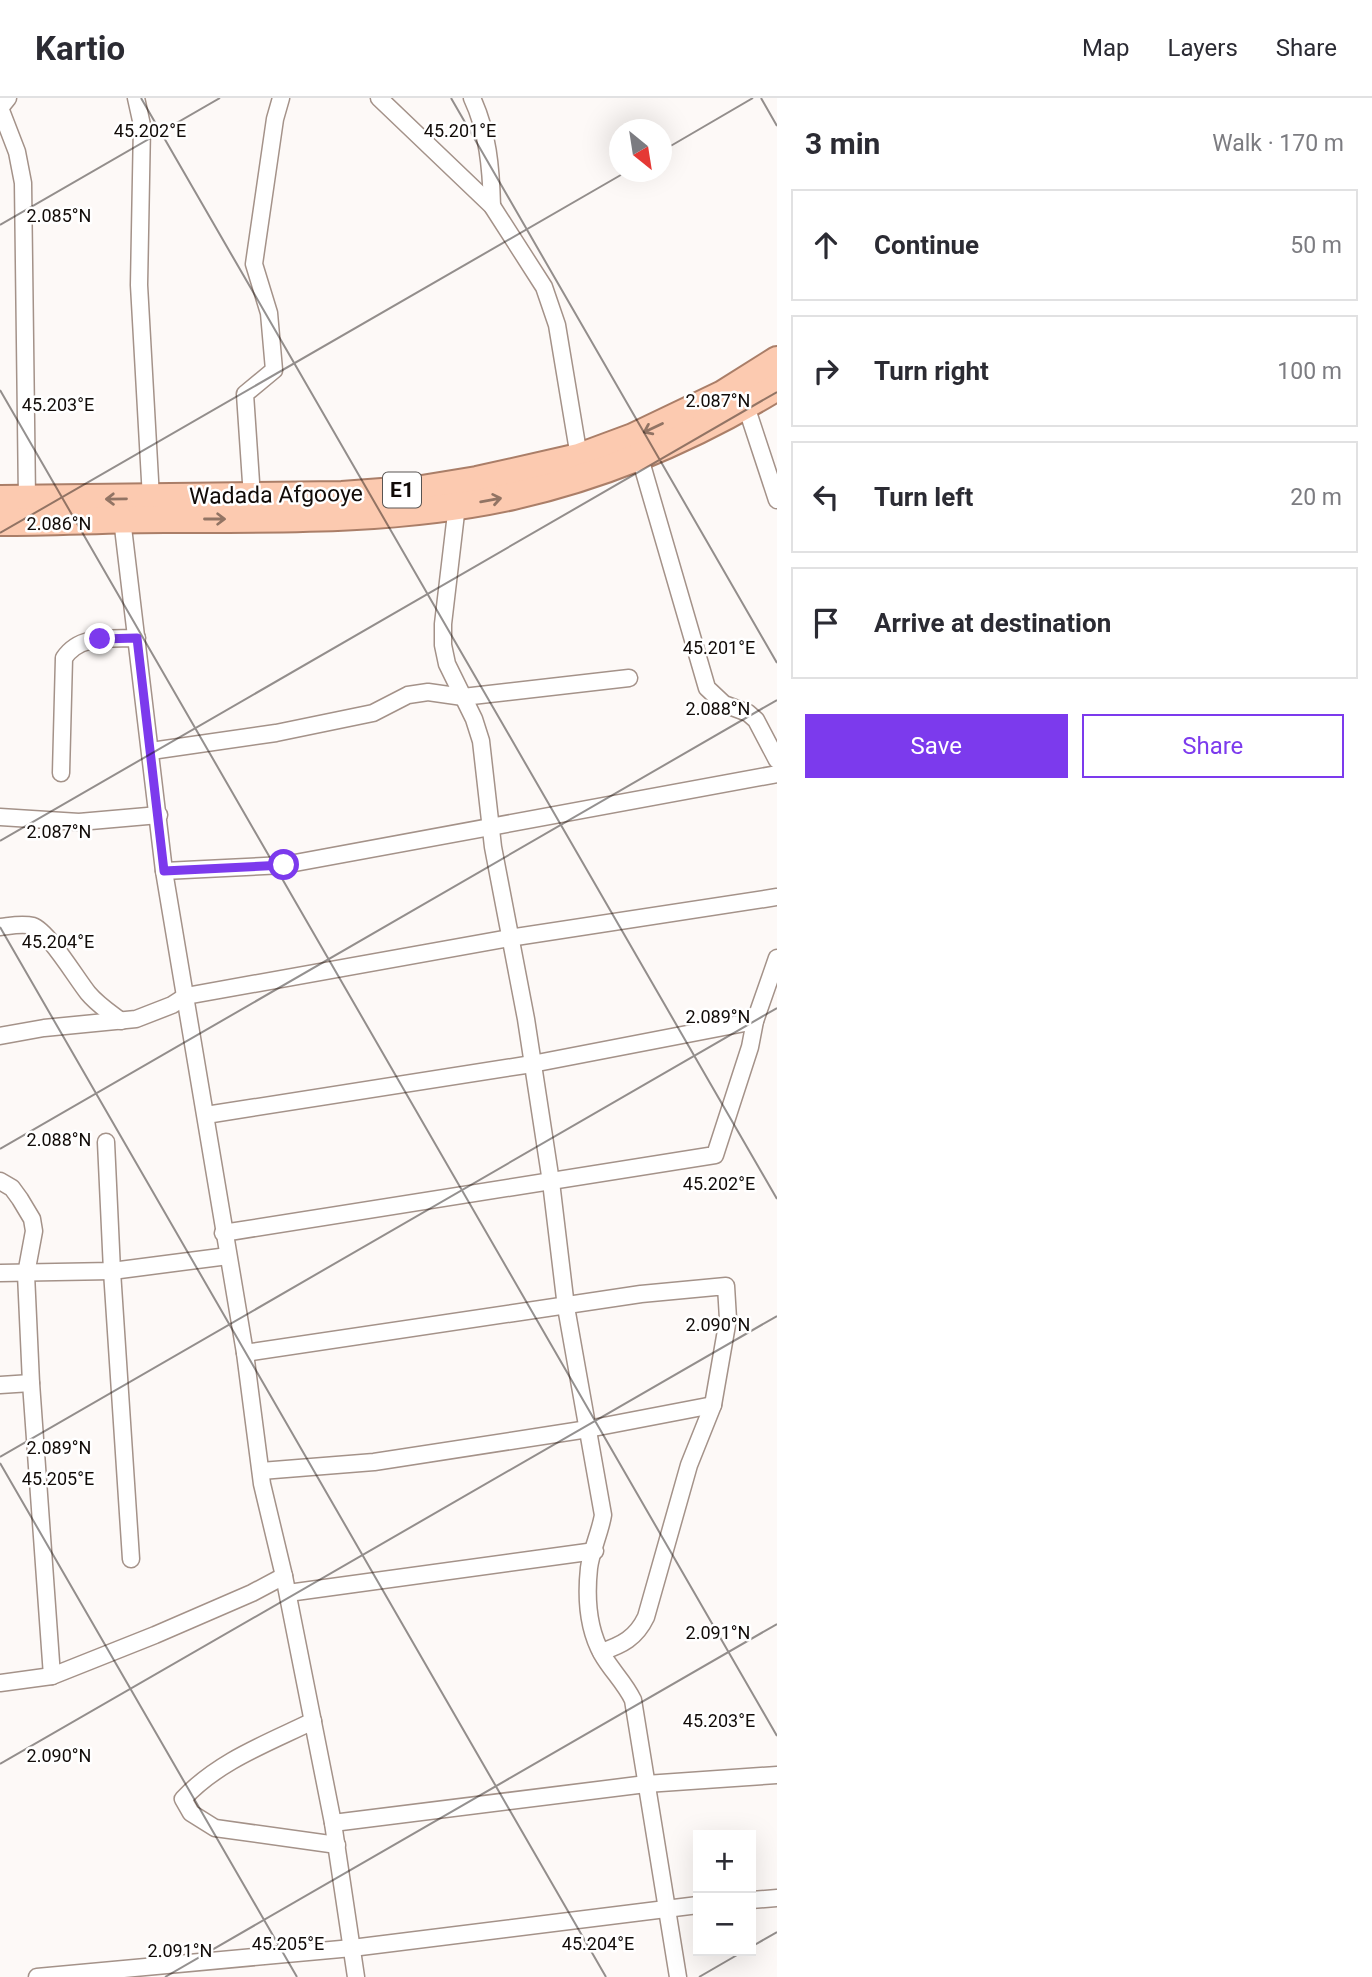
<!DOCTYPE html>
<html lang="en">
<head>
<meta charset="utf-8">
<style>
	:root { --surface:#fff; --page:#f7f7f7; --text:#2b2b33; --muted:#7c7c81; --line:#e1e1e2; --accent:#7c3aed }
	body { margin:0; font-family:Roboto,sans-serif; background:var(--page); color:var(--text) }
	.controls { position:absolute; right:21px; bottom:21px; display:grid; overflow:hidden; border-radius:0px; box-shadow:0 7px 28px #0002 }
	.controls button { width:63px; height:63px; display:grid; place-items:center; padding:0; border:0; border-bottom:2px solid var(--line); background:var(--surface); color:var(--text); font:35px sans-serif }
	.compass { position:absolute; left:609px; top:21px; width:63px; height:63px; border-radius:50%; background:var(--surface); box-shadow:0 7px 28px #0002; rotate:150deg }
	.stop { position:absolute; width:21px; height:21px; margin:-16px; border:5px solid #7c3aed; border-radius:50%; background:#fff }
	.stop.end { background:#7c3aed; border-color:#fff; box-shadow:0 2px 7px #0008 }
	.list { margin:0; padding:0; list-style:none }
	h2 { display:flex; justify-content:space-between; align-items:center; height:91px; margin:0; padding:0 28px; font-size:30px }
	h2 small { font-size:23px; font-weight:400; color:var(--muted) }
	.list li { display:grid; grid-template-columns:46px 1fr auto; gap:21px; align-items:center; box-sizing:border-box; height:112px; margin:0 14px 14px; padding:0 14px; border:2px solid var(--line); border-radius:0px }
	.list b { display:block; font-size:26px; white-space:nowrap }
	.list em { font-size:23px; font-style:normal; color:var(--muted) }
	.actions { display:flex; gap:14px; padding:21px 28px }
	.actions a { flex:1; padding:16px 0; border:2px solid var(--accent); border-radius:0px; text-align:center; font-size:24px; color:var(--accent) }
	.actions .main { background:var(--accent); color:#fff }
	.icon { flex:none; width:38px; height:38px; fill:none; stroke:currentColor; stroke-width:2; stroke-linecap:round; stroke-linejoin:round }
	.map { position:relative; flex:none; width:777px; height:1879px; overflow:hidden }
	header { display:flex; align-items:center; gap:42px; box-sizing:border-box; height:98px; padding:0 35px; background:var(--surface); border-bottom:2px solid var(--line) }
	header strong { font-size:33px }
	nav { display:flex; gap:38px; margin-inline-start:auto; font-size:24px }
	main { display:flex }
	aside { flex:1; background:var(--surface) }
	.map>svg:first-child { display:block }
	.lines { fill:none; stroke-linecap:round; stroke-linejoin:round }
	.minor-casing { stroke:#a49289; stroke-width:19 }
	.trunk-casing { stroke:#aa7e68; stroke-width:30 }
	.minor { stroke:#fff; stroke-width:16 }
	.trunk { stroke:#fccab0; stroke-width:26 }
	.oneway { stroke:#927464 }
	.route { stroke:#7c3aed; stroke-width:9 }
	.ticks { fill:none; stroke:#110b08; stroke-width:2; stroke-opacity:0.45 }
	.labels { text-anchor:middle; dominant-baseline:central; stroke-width:5; stroke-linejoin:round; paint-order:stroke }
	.shield { fill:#fff; stroke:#585452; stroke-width:2 }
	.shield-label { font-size:21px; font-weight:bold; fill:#110b08 }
	.street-label { font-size:23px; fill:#110b08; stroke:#fff }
	.ticks-label { font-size:18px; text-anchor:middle; fill:#110b08; stroke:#fff; stroke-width:5; stroke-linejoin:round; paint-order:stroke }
</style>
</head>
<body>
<header>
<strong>Kartio</strong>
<nav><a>Map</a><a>Layers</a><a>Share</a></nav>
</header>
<main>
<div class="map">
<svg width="777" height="1879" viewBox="0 0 777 1879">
	<rect width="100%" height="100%" fill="#fdf9f7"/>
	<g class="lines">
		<defs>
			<g id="minor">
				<polyline points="8,0 0,10 17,54 23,85 27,401"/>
				<polyline points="136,0 142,27 139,187 151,400"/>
				<polyline points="379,0 492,108 544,189 557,227 579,359"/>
				<path d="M472 0C488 34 491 70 492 108"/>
				<polyline points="746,308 777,402"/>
				<polyline points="640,360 707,590 724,606 748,615 756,622 777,662"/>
				<polyline points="252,399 245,296 274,272 269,215 254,166 275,21 281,0"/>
				<path d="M457 407 443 526V547L447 566 474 621 481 643 493 749 526 921 551 1084 566 1209 603 1417C600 1435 591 1453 589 1470 586 1498 588 1531 602 1556 611 1572 625 1585 633 1602L678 1879"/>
				<polyline points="122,421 164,773 245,1255 262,1386 284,1478 333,1725 356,1879"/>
				<polyline points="151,653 276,635 373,615 408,597 428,594 463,599 629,580"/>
				<path d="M61 675 64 560C80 536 110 541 137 540"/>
				<polyline points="0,719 79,724 159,717"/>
				<polyline points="164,773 284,767 777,676"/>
				<path d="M0 829C10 828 22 825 33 828 48 833 76 880 88 895 97 906 109 914 121 923"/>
				<polyline points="0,938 44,930 136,921 172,907 186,898 509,840 777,799"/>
				<polyline points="206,1017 532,966 755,923"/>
				<polyline points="106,1044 112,1173 131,1461"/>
				<polyline points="0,1083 12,1090 20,1101 32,1121 34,1133 26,1176 31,1285 52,1578"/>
				<polyline points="223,1135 715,1057 750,949 755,923 777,860"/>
				<polyline points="0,1175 112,1173 228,1158"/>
				<path d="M245 1255 641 1196 726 1188 728 1221 713 1307 689 1367 646 1519C636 1540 622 1547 601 1554"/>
				<polyline points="0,1287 31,1285"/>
				<polyline points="261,1373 374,1364 588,1331 713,1307"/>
				<polyline points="288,1495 595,1453"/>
				<polyline points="0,1585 52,1578 155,1537 252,1495 284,1478"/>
				<path d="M313 1623C268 1645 218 1663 183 1701L191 1715 215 1730 337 1747"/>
				<polyline points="333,1725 646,1686 777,1677"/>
				<polyline points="751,1802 777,1800"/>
				<polyline points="37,1879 352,1850 698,1807"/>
			</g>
			<g id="trunk">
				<polyline points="0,401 342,397 422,391 477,382 579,359 633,339 723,296 777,262"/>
				<path d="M0 424C55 424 110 421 165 421 281 421 399 423 513 398 607 377 695 339 777 289"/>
			</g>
		</defs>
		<!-- minor casing -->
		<use href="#minor" class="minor-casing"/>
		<!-- trunk casing -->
		<use href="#trunk" class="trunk-casing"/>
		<!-- minor -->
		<use href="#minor" class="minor"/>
		<!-- trunk -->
		<use href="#trunk" class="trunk"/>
	</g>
	<!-- one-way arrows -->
	<defs><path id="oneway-shaft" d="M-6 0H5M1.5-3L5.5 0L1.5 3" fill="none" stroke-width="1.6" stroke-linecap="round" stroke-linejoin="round" transform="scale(1.75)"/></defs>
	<g class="oneway">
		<use href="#oneway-shaft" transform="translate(653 330) rotate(155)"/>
		<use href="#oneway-shaft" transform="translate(116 401) rotate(179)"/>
		<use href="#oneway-shaft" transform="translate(491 402) rotate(-10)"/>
		<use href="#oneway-shaft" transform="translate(215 421)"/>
	</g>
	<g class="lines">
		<!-- route -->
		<polyline class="route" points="100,541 137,540 164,773 284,767"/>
	</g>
	<!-- ticks -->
	<path class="ticks" d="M141 0 777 1101M451 0 777 565M761 0 777 28M662 53 753 0M0 127 220 0M0 292 777 1638M0 435 626 74M0 743 777 294M0 829 606 1879M0 1051 777 602M0 1359 777 910M0 1365 297 1879M0 1666 777 1218M751 1849 777 1834M165 1879 777 1526M699 1879 744 1853"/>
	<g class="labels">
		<!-- shield labels -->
		<rect class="shield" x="383" y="374.5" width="38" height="35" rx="5"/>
		<g class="shield-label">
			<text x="402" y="392">E1</text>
		</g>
		<!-- street labels -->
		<g class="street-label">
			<text transform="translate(276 397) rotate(-1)">Wadada Afgooye</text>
		</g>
	</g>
	<g class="ticks-label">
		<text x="460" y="39">45.201°E</text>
		<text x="150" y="39">45.202°E</text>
		<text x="59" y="124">2.085°N</text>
		<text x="718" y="309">2.087°N</text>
		<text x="58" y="313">45.203°E</text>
		<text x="59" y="432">2.086°N</text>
		<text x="719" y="556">45.201°E</text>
		<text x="718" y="617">2.088°N</text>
		<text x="59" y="740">2.087°N</text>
		<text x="58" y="850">45.204°E</text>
		<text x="718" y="925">2.089°N</text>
		<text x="59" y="1048">2.088°N</text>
		<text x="719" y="1092">45.202°E</text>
		<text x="718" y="1233">2.090°N</text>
		<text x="59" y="1356">2.089°N</text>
		<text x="58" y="1387">45.205°E</text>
		<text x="718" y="1541">2.091°N</text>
		<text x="719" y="1629">45.203°E</text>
		<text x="59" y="1664">2.090°N</text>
		<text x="288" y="1852">45.205°E</text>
		<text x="598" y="1852">45.204°E</text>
		<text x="180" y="1859">2.091°N</text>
	</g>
</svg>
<div class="controls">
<button>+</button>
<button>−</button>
</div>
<svg class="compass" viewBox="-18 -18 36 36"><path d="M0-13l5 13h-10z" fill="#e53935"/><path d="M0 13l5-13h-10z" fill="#7c7c81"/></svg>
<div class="stop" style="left:284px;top:767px"></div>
<div class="stop end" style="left:100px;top:541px"></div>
</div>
<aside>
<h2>3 min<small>Walk · 170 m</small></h2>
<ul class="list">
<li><svg class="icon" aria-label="ahead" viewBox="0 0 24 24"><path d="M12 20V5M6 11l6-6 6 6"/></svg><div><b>Continue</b></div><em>50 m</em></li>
<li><svg class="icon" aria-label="right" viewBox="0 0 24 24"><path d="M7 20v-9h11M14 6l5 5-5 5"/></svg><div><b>Turn right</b></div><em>100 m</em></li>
<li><svg class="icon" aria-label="left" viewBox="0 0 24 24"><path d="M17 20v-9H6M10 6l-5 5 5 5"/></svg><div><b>Turn left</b></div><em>20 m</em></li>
<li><svg class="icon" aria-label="arrive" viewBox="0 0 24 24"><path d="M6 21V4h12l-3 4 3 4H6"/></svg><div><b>Arrive at destination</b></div></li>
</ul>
<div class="actions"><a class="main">Save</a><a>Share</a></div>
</aside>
</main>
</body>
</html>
